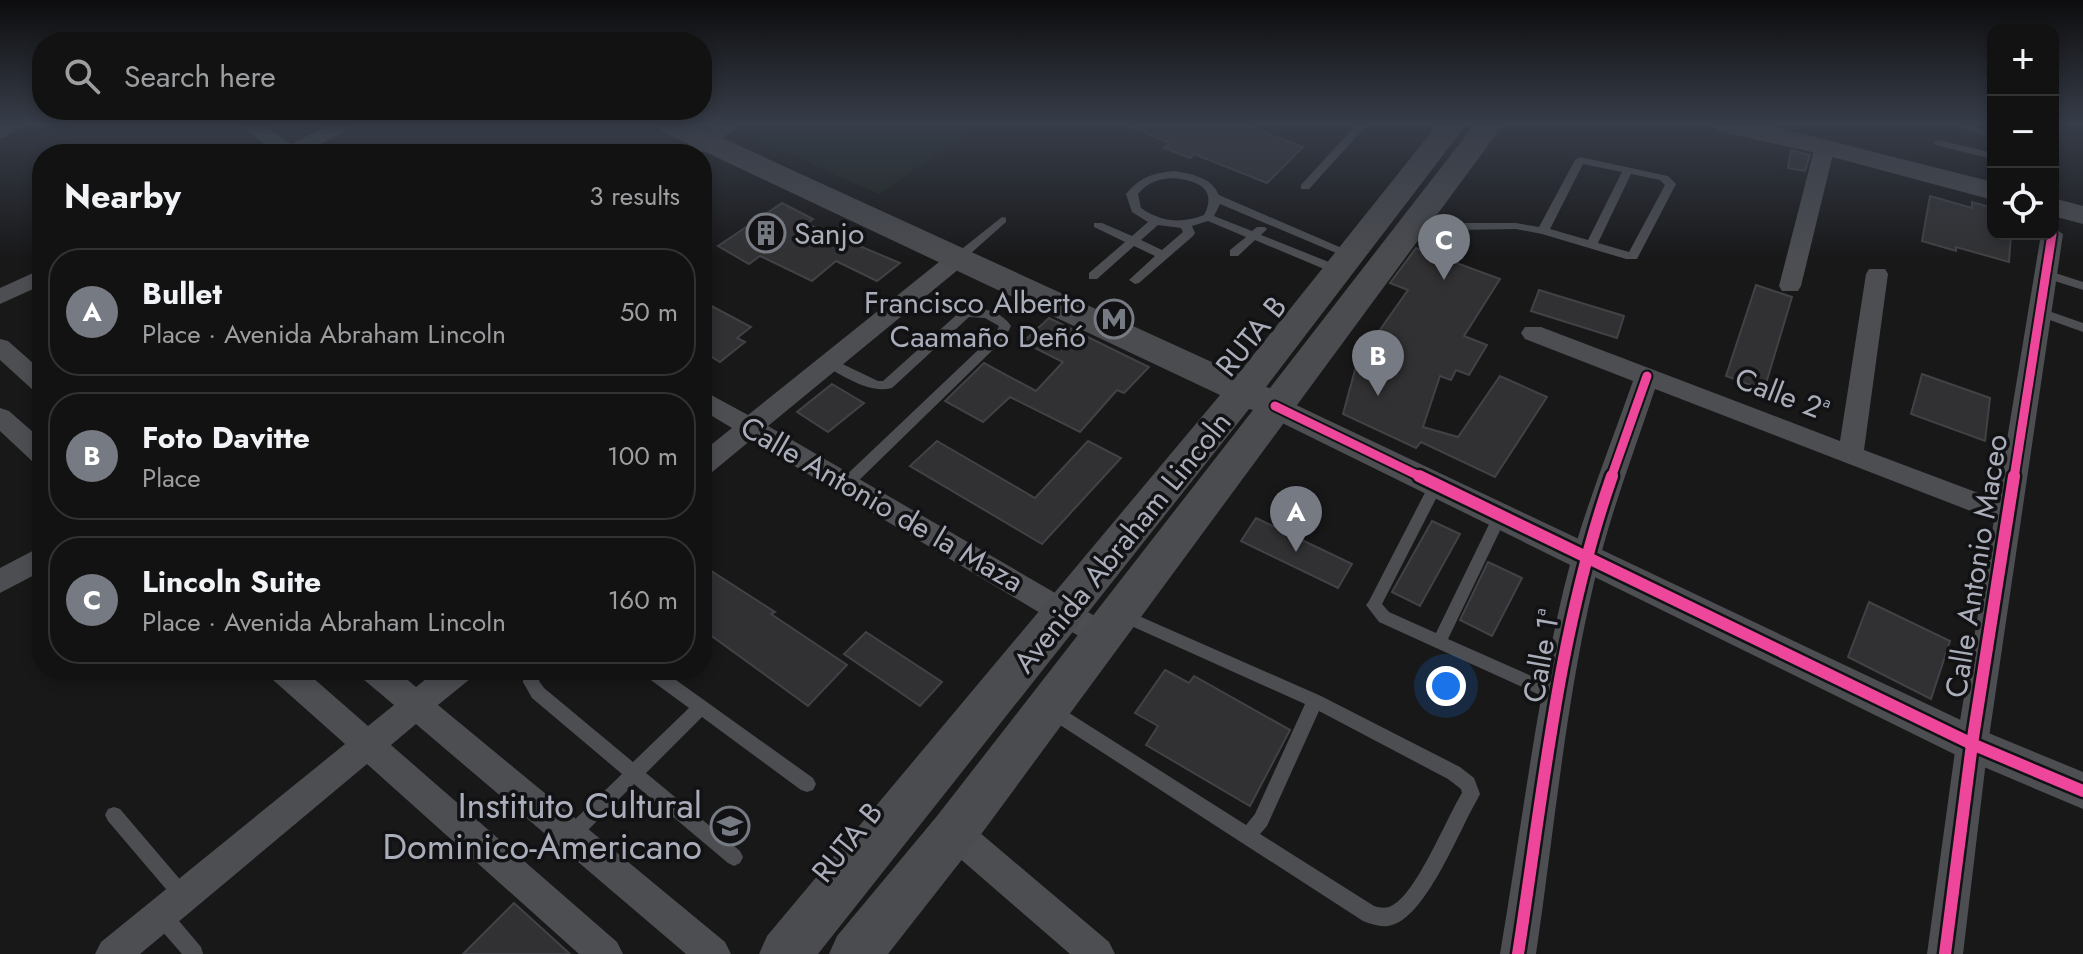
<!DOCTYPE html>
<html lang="en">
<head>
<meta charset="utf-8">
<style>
	:root { --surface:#121213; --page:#1b1b1c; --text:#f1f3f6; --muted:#9c9ea0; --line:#313233; --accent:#767a82 }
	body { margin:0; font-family:Jost,sans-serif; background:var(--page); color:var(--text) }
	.controls { position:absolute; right:24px; top:24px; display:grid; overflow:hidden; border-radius:16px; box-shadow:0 4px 12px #0003 }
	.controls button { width:72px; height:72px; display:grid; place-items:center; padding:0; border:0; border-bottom:2px solid var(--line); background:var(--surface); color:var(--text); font:40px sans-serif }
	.you { position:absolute; left:1446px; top:686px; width:28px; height:28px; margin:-20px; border:6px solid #fff; border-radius:50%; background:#1a73e8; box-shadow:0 0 0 12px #1a73e833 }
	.badge { display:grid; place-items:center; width:52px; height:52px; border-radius:50%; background:var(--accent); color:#fff; font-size:26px; font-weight:700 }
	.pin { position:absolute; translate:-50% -66px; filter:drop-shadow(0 2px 4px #0008) }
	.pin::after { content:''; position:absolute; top:42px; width:28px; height:24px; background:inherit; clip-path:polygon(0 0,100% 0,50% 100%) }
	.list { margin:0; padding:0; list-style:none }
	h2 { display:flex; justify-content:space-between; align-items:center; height:104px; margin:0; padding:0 32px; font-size:34px }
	h2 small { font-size:26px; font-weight:400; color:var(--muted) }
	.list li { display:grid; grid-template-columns:52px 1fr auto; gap:24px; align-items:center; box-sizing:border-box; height:128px; margin:0 16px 16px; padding:0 16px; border:2px solid var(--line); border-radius:32px }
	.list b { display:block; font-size:30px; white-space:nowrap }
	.list p { margin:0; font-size:26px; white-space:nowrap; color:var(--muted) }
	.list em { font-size:26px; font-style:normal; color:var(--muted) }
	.icon { flex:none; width:44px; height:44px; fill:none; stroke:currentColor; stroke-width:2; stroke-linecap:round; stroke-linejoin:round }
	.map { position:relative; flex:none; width:2083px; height:954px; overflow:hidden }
	.search { position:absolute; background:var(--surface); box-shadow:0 4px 12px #0003; left:32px; top:32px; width:680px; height:88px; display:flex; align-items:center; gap:20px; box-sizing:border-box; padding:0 28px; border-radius:32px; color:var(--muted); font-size:30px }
	.panel { position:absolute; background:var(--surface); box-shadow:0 4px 12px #0003; left:32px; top:144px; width:680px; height:536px; border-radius:32px }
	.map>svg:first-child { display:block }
	.green { fill:#1c231d }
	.building { fill:#313133; stroke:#414245; stroke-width:2 }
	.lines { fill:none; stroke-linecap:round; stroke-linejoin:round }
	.service { fill:#4c4e52; fill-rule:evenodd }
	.minor { fill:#4c4e52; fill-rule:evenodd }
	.tertiary { fill:#4c4e52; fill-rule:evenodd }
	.secondary { fill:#4b4c50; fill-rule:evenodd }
	.cycleway-far1-casing { stroke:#121215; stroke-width:13 }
	.cycleway-casing { stroke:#121215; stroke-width:17 }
	.cycleway-far1 { stroke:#ed469a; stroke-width:9 }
	.cycleway { stroke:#ed469a; stroke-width:12 }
	.labels { text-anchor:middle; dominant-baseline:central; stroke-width:7; stroke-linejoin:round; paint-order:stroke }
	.poi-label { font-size:30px; fill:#a9aeba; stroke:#121215; text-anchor:start }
	.street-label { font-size:30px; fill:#a9aeba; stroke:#121215 }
	.near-poi-label { font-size:36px; fill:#a9aeba; stroke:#121215; text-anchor:end }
</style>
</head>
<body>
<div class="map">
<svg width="2083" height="954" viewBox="0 0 2083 954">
	<rect width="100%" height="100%" fill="#181819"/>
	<!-- green -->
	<polygon class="green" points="747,125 980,125 879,194 737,131"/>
	<!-- building -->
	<g class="building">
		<polygon points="1126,125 1244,125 1303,147 1267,183 1194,154 1190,158 1164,148 1170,143"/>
		<polygon points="1791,150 1810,155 1805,171 1788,168"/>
		<polygon points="1930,196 1972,208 1972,202 1993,208 1993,234 2011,234 2009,262 1956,247 1956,251 1922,241"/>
		<polygon points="782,203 813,219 807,224 900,263 877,281 836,261 812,281 760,256 749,264 718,246"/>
		<polygon points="1416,248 1500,279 1464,336 1487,345 1469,375 1456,370 1451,380 1440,376 1423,427 1458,437 1500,376 1547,397 1495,477 1421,442 1416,448 1343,414 1358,359 1369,340 1372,341 1408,290 1390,283"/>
		<polygon points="1756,285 1792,297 1764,390 1726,376"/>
		<polygon points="1539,290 1624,316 1617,338 1531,311"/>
		<polygon points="702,301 751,327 737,338 745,342 720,362 702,351"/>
		<polygon points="1049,318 1149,367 1124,393 1117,390 1080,432 1010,397 983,422 945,401 984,363 1036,391 1063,362 1023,342"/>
		<polygon points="1922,374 1990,398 1985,441 1911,414"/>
		<polygon points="832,384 864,403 828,432 797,412"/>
		<polygon points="937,441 1035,498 1088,441 1121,458 1042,544 910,466"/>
		<polygon points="1256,518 1352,564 1338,588 1241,541"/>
		<polygon points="1432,521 1460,534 1420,606 1392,592"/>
		<polygon points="1488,562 1522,578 1492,636 1460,620"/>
		<polygon points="702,565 775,612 771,614 847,665 808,706 702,629"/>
		<polygon points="1869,602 1950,641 1931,699 1848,657"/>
		<polygon points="866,632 942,682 920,706 844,654"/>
		<polygon points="1165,670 1189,683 1194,676 1290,730 1250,806 1146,745 1158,726 1135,713"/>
		<polygon points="514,903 570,954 463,954"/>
	</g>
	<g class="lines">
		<!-- service -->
		<g class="service">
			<polygon points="1356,125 1367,125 1309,189 1301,189 1301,185"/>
			<polygon points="1953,125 1969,125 1993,133 1993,139"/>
			<polygon points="1939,140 1993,153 1993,159 1935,145 1934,143"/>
			<path d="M1580 157 1668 176 1676 184 1637 259H1626L1542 234 1516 229 1454 230 1415 219 1413 217 1419 214 1454 223H1516L1539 227 1575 160ZM1583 164 1622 172 1588 240 1550 229ZM1631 174 1660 180 1665 185 1629 252 1598 243Z"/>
			<path d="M1174 171C1192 174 1211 177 1219 195L1358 255 1356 258H1348L1220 204 1214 216 1252 231 1257 227H1265L1267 229 1261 235 1344 268 1346 271 1344 274H1336L1255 240 1238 256H1230V250L1246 237 1208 221 1192 226 1195 233 1193 236 1139 283 1135 284 1129 280 1155 256 1134 246 1097 279H1089V273L1125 242 1094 227V223H1102L1132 236 1148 222 1132 212 1126 194C1140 177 1153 173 1174 171ZM1174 178C1197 181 1218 188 1204 215 1181 224 1161 222 1141 208L1138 194C1148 182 1158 179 1174 178ZM1158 225 1181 228 1183 232 1162 250 1141 240Z"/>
			<polygon points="1002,217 1006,218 1006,222 961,262 953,262 953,256"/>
			<polygon points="2046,270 2083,282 2083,290 2042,277 2042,271"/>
			<path d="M977 308C991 310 1003 314 1011 326L1005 338 850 489H840L838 485 840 481 996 333 999 326 985 318 969 317 892 388C868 394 845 376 824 366L823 363 824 360H834L878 381H883L962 310Z"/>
			<polygon points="2040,308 2083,323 2083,332 2036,315 2034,312"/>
			<polygon points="1436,480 1441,481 1443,485 1382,604 1389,612 1436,633 1495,512 1505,512 1507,516 1448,639 1563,690 1565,695 1563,700 1557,702 1551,700 1379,622 1366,605 1369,601 1431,481"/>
			<path d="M1123 609 1321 696 1460 767 1474 778 1480 794 1477 800C1459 830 1425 921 1388 926 1379 927 1371 924 1363 921L1043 714 1041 709 1043 704 1049 702 1055 704 1246 825 1255 814 1305 704 1118 620 1115 615 1118 610ZM1319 711 1448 779 1461 789 1462 793C1446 819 1417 892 1393 905 1386 909 1381 908 1374 906L1260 834 1267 826Z"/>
			<polygon points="524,670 540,670 539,681 544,688 633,762 689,708 644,675 642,670 662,670 813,778 816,784 813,790 807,792 801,790 702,717 646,773 740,851 743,857 740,863 734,866 728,863 634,784 577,841 571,843 565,841 562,835 565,829 622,774 532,698 523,682"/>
			<polygon points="114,807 120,809 189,890 192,896 189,902 183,905 177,902 108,821 105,815 108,809"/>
			<polygon points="161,906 168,908 201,947 203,954 182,954 154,922 152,915 154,908"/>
		</g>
		<!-- minor -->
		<g class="minor">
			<polygon points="28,125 0,139 0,126"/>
			<polygon points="240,125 263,125 291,144 330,125 355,125 303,154 277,154"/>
			<polygon points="718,125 741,125 699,154 675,154"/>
			<polygon points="1825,140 1835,146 1801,286 1798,291 1782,291 1779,286 1815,146"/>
			<path d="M2053 228 2063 234 1988 744 1963 954H1927L1956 744 1994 520 1655 389C1633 455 1608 519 1593 587 1565 707 1554 832 1536 954H1500C1521 832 1535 709 1564 588 1581 517 1609 450 1633 381L1525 339 1521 333 1525 327H1541L1840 441 1866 274 1869 269H1885L1888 274 1864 450 1997 500 2041 234H2053Z"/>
			<polygon points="957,252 965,254 968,259 965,264 768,426 1112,626 1117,635 1112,644 1102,647 1092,644 751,440 711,473 702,476 702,452 732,428 702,410 702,390 748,415 949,254"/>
			<polygon points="42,269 42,285 0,304 0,288"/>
			<polygon points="0,339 8,341 42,371 42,392 33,390 0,360"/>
			<polygon points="0,408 9,411 42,440 42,464 33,462 0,431"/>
			<polygon points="42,546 42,571 0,593 0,568"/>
			<polygon points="268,670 304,670 368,726 394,705 363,679 359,670 396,670 416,687 437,670 474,670 470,679 438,705 725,942 731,954 686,954 416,724 391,745 617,942 623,954 579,954 367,764 140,954 95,954 101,942 345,744 272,679"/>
			<polygon points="954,816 966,821 1109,942 1115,954 1070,954 942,843 938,832 942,821"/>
		</g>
		<!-- tertiary -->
		<polygon class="tertiary" points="1275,395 1986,732 2083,772 2083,809 1958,756 1264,414 1260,406 1264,398"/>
		<!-- secondary -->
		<g class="secondary">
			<polygon points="657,125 694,125 1238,374 1437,125 1466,125 1266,387 1270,388 1474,125 1503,125 971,848 888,954 829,954 837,936 937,816 1253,410 1249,409 818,954 759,954 767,936 1220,395 661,131"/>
			<polygon points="1714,125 1767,125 1993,182 1993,200 1821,154 1718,131"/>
			<polygon points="2053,198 2083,206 2083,224 2053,216"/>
		</g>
		<defs>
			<g id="cycleway-far1">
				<polyline points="1275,406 1423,478"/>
				<polyline points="1611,478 1647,376"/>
				<polyline points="2014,478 2052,234"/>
			</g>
			<g id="cycleway">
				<polyline points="1419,476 1972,744 2083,791"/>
				<path d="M1518 954C1543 794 1558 630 1612 476"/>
				<polyline points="1945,954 1972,744 2014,476"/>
			</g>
		</defs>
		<!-- cycleway-far1 casing -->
		<use href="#cycleway-far1" class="cycleway-far1-casing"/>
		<!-- cycleway casing -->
		<use href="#cycleway" class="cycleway-casing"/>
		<!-- cycleway-far1 -->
		<use href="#cycleway-far1" class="cycleway-far1"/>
		<!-- cycleway -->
		<use href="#cycleway" class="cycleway"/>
	</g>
	<!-- sky -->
	<linearGradient id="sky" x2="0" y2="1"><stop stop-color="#0d0d0e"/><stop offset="0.48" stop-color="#373d49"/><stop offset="1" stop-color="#373d49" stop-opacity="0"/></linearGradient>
	<rect width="2083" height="259" fill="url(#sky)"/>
	<!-- icons -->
	<defs>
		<symbol id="building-ring" viewBox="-11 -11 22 22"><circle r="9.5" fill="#121215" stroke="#767a82" stroke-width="1.5"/><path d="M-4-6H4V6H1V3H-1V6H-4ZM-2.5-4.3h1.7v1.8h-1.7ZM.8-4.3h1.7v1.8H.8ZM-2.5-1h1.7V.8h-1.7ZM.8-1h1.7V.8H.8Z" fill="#767a82"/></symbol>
		<symbol id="metro-ring" viewBox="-11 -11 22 22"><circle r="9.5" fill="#121215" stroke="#767a82" stroke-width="1.5"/><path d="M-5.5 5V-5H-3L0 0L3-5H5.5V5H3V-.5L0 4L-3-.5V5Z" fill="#767a82"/></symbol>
		<symbol id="school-ring" viewBox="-11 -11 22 22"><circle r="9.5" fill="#121215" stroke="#767a82" stroke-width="1.5"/><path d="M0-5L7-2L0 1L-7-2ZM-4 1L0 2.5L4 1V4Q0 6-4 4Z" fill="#767a82"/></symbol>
	</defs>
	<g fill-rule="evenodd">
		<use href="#building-ring" x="744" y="211" width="44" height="44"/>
		<use href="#metro-ring" x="1092" y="297" width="44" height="44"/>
		<use href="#school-ring" x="708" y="804" width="44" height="44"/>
	</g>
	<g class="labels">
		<!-- poi labels -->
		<g class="poi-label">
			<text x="794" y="233">Sanjo</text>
			<text x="1086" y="302" text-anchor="end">Francisco Alberto<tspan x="1086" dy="34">Caamaño Deñó</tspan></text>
		</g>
		<!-- street labels -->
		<g class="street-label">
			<text transform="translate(1251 336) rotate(-51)">RUTA B</text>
			<text transform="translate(1782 394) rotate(21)">Calle 2ª</text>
			<text transform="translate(882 504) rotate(30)">Calle Antonio de la Maza</text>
			<text transform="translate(1122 542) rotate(-51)">Avenida Abraham Lincoln</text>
			<text transform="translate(1976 566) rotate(-81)">Calle Antonio Maceo</text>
			<text transform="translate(1541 656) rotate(-80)">Calle 1ª</text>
			<text transform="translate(847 842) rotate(-51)">RUTA B</text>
		</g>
		<!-- near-poi labels -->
		<g class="near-poi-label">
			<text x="702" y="805">Instituto Cultural<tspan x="702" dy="41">Dominico-Americano</tspan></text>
		</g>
	</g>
</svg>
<div class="controls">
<button>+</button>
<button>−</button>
<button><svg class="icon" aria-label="locate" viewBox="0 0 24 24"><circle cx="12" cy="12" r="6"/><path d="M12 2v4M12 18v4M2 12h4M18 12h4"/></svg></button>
</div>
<div class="you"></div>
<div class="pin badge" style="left:1296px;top:552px">A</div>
<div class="pin badge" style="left:1378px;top:396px">B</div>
<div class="pin badge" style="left:1444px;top:280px">C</div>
<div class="search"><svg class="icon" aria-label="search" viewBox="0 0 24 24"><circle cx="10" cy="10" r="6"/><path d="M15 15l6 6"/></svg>Search here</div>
<section class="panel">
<h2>Nearby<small>3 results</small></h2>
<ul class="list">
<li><span class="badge">A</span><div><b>Bullet</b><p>Place · Avenida Abraham Lincoln</p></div><em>50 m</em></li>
<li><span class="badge">B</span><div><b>Foto Davitte</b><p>Place</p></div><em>100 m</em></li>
<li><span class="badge">C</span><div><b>Lincoln Suite</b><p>Place · Avenida Abraham Lincoln</p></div><em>160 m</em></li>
</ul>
</section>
</div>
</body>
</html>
